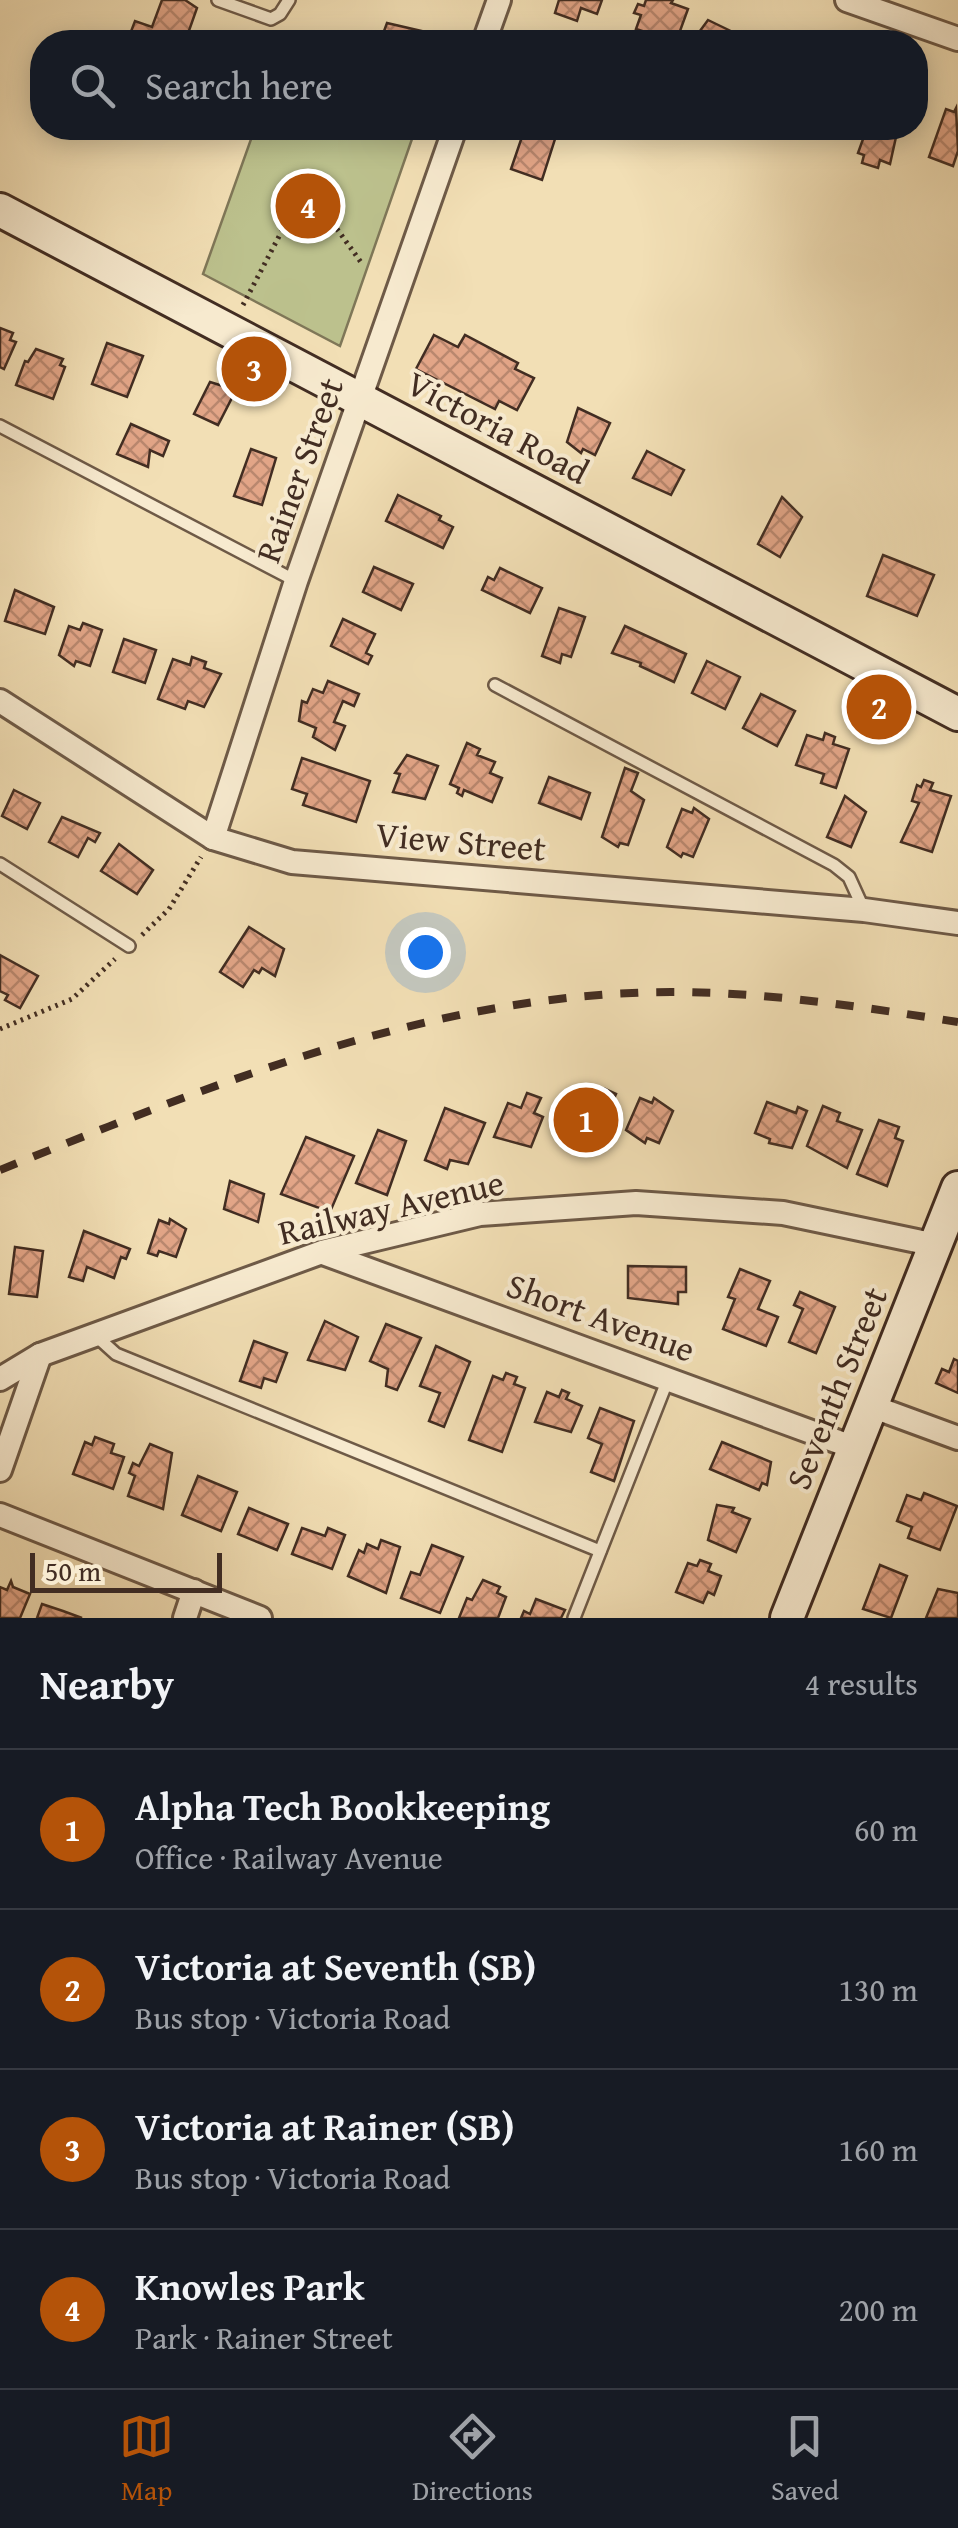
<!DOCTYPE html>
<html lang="en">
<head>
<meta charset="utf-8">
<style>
	:root { --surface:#171b24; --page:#242831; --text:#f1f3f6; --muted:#9ea1a6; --line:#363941; --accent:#b45309 }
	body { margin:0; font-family:"Gentium Book Plus",serif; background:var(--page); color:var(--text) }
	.scale { position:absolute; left:30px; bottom:25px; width:192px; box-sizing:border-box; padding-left:10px; border:5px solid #422d22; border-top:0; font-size:28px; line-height:35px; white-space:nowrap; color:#422d22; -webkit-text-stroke:8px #f7eacf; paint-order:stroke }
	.you { position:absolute; left:425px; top:952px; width:35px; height:35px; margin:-25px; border:8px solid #fff; border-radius:50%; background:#1a73e8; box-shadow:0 0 0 15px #1a73e833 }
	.badge { display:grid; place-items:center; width:65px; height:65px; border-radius:50%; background:var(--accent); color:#fff; font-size:32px; font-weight:700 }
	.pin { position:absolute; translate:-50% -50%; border:5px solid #fff; box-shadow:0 2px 10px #0006 }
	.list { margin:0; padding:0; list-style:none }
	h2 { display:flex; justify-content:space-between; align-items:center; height:130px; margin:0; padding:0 40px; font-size:42px }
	h2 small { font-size:32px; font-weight:400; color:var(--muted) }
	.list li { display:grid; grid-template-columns:65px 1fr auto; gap:30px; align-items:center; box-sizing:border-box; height:160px; padding:0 40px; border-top:2px solid var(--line) }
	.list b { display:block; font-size:38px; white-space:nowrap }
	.list p { margin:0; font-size:32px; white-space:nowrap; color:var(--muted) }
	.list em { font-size:32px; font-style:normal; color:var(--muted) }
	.icon { flex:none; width:55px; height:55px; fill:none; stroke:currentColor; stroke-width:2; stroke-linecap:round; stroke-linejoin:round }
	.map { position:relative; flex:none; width:958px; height:1618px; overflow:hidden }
	.search { position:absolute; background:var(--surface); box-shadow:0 5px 25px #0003; left:30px; right:30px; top:30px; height:110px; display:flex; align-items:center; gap:25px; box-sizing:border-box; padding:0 35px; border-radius:40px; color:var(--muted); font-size:38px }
	.sheet { height:770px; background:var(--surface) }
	nav { display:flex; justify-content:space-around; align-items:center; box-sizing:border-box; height:140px; border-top:2px solid var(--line); background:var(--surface); font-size:28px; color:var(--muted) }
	nav a { display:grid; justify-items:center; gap:5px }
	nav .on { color:var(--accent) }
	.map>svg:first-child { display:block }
	.green { fill:#bcc18d; stroke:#7f7758; stroke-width:2.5 }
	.building { fill:url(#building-cross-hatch); stroke:#422d22; stroke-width:2.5 }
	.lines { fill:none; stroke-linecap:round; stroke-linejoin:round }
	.lane-casing { stroke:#6e5a47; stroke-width:16 }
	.street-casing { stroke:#6e5a47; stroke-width:28 }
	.secondary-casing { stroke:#422d22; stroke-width:38 }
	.path { stroke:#422d22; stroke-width:5; stroke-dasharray:2.5 5; stroke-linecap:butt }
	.lane { stroke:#f7eacf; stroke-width:11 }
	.street { stroke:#f7eacf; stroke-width:22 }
	.secondary { stroke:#f7eacf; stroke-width:32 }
	.rail { stroke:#422d22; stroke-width:8; stroke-dasharray:18 18; stroke-linecap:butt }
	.labels { text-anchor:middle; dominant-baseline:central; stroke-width:8; stroke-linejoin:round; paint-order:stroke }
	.street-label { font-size:35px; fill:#422d22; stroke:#f7eacf }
</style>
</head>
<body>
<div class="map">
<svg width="958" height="1618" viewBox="0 0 958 1618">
	<defs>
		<pattern id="building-cross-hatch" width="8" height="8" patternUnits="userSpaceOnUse" patternTransform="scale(2.5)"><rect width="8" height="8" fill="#e2a587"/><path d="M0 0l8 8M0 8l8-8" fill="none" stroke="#b9876e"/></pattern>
	</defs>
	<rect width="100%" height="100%" fill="#f2dfb5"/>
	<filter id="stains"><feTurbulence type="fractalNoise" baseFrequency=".002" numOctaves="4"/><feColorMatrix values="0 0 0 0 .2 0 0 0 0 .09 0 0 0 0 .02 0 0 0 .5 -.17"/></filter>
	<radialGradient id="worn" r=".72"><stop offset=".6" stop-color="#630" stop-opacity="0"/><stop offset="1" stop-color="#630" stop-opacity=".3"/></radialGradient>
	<!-- green -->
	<polygon class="green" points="255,128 378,128 412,139 340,346 203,274"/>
	<!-- building -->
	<g class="building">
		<polygon points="162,0 185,0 197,8 185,42 127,42 135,21 152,27"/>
		<polygon points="559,0 602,0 597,14 581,8 577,21 555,13"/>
		<polygon points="646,0 673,0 671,3 688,9 676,42 636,29 641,15 634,13 638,4 644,6"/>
		<polygon points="708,20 741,36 738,42 700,42 702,37 697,35"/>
		<polygon points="387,23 430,33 427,42 380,42"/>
		<polygon points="956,108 958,151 953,166 929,157 946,109 954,112"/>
		<polygon points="525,128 556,136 542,180 511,169"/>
		<polygon points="867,128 898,128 890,164 880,160 878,168 862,163 864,155 858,153"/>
		<polygon points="0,328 13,333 10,340 16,342 4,369 0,367"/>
		<polygon points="434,335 458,347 465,335 518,363 515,369 534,378 517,410 499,401 495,409 416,369"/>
		<polygon points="107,343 143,356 127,397 92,384"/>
		<polygon points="36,349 63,359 60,365 65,367 53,399 16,385 25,361 28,362"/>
		<polygon points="210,382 236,390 218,425 194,414"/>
		<polygon points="578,408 610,423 595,455 583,449 581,453 567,442"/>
		<polygon points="131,424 169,441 163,456 150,450 148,467 117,454"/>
		<polygon points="251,449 276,458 262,505 234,496"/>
		<polygon points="647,451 684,470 671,495 633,478"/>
		<polygon points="398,495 441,516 439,520 453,527 443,548 386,521"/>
		<polygon points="782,497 802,517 780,557 758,544"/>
		<polygon points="883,555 934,575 917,616 867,596"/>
		<polygon points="374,567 413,584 401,610 363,592"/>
		<polygon points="500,568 542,588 530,613 482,590 488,577 494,580"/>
		<polygon points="15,590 54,607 45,634 5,621"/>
		<polygon points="559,608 585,617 571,657 562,654 560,663 542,656"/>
		<polygon points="343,619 375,634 366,653 372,656 368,664 331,646"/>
		<polygon points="83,623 102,630 90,666 76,661 74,666 59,655 69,626 80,630"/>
		<polygon points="625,626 686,654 674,682 640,666 641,663 612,653"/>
		<polygon points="124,639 156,650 145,683 113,672"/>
		<polygon points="192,657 206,662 204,668 221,674 204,707 188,701 185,709 158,699 173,659 190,665"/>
		<polygon points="707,661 740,677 725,709 692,693"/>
		<polygon points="328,681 359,694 354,706 343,701 334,722 345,726 335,750 313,737 316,728 299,721 302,701 307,703 313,689 323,693"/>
		<polygon points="761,694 795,711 777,746 743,728"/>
		<polygon points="825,733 835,737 833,744 849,749 836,788 821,783 824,774 796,765 807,735 823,740"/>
		<polygon points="467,743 480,749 477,755 495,762 490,773 502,778 492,802 464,790 462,796 457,793 459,788 450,784"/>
		<polygon points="407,755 438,766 425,799 393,792 400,774 395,773"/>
		<polygon points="302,758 370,781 356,822 303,805 307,794 292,789"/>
		<polygon points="625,768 638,773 631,791 644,800 628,845 620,843 618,847 602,837"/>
		<polygon points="549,777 590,793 581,819 539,803"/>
		<polygon points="924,780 933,783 930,790 951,796 932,852 901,842 919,803 912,801 917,785 921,787"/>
		<polygon points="14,790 40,803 27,829 2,816"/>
		<polygon points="845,796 866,812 851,847 827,837"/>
		<polygon points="694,808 709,819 693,857 683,853 681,857 667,847 682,809 692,813"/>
		<polygon points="62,817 100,833 95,842 88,838 78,857 49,842"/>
		<polygon points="119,844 153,870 137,894 101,871"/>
		<polygon points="249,927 284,949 275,976 262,968 259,973 254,970 243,987 220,972"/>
		<polygon points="0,955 38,976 20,1008 5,1000 8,995 0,991"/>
		<polygon points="605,1089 616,1094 595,1143 563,1130 576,1098 599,1102"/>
		<polygon points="527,1093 541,1098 534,1113 543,1117 531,1147 494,1137 508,1103 521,1108"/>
		<polygon points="640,1098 652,1103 654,1098 673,1111 659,1143 647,1138 645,1143 626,1130"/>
		<polygon points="767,1102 796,1113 798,1107 807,1111 792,1148 769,1143 770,1139 755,1133"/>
		<polygon points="823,1106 840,1113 837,1121 862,1130 847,1168 807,1146"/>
		<polygon points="445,1108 485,1123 468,1164 450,1160 447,1169 425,1160"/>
		<polygon points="879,1120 899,1127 895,1138 903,1141 887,1186 857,1174"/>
		<polygon points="378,1130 406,1141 387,1195 356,1183"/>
		<polygon points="306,1137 354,1156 330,1212 281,1194"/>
		<polygon points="230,1181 264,1194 258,1222 224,1209"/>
		<polygon points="170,1219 186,1229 176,1257 159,1251 157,1256 148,1253 159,1220 169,1224"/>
		<polygon points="84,1231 130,1249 126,1259 121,1257 114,1278 87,1267 83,1281 69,1277"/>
		<polygon points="15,1247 43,1251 37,1297 9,1294"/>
		<polygon points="628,1266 686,1267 686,1292 678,1292 678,1304 628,1298"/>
		<polygon points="740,1269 770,1281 758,1309 778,1317 766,1346 723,1329 735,1299 728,1297"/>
		<polygon points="800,1292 835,1307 816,1353 789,1342 803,1309 794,1305"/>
		<polygon points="325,1321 358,1337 345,1370 308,1360"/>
		<polygon points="386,1324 421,1338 397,1390 386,1386 388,1369 370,1361"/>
		<polygon points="254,1341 287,1353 276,1382 264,1378 261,1388 240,1381"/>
		<polygon points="436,1346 470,1362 444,1427 429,1421 440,1393 420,1386"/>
		<polygon points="954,1359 958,1361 958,1393 936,1383 942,1369 949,1372"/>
		<polygon points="506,1373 517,1377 514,1384 525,1388 502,1452 469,1440 493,1376 503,1380"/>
		<polygon points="562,1390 569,1393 566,1399 582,1406 571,1432 535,1422 547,1392 559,1397"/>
		<polygon points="600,1408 634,1421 614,1481 591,1472 602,1444 588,1438"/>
		<polygon points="95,1437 114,1444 111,1453 124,1457 113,1489 73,1474 85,1442 92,1445"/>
		<polygon points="722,1442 771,1462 767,1485 762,1483 759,1490 710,1469"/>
		<polygon points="150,1444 172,1453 163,1509 128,1496 135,1476 129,1473 133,1463 139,1466"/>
		<polygon points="198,1476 237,1492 221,1531 182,1515"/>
		<polygon points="924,1493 957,1506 940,1550 908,1538 912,1527 897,1521 907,1495 921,1500"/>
		<polygon points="717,1505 734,1508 732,1512 750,1519 736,1552 708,1540"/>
		<polygon points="249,1508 288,1524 277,1550 238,1534"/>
		<polygon points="302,1528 325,1536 328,1528 345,1535 332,1569 292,1554"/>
		<polygon points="381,1540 400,1547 386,1593 348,1576 359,1550 364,1553 367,1544 378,1549"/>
		<polygon points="432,1545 463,1557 440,1613 401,1598 411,1572 420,1575"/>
		<polygon points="700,1560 711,1564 708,1571 721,1576 714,1595 708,1592 703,1603 676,1592 688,1563 697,1566"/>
		<polygon points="880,1565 907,1576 891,1618 863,1609"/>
		<polygon points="483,1580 500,1587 497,1593 506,1597 498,1618 459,1618 467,1598 472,1600"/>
		<polygon points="11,1581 13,1587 30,1594 20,1618 0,1618 0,1587 7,1590"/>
		<polygon points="938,1589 958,1593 958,1618 926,1618"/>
		<polygon points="536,1599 565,1610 561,1618 521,1618 524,1611 530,1614"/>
		<polygon points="42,1604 63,1611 82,1618 37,1618"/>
	</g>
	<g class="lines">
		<defs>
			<g id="lane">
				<polyline points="218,0 271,19 280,14 289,0"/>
				<polyline points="0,426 296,581"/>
				<polyline points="495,685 834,865 849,877 864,910"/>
				<polyline points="0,864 129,946"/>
				<polyline points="95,1335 116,1354 600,1551"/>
				<polyline points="574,1618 668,1379"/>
			</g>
			<g id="street">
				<polyline points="847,0 958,39"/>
				<polyline points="484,42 499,0"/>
				<polyline points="0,701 213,838 292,862 864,910 958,923"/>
				<polyline points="213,838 296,581 455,128"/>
				<polyline points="323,1253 855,1448"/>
				<polyline points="0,1379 40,1355 322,1252 480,1214 636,1203 783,1213 936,1245"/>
				<polyline points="871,1406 958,1438"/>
				<polyline points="0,1470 40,1355"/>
				<polyline points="0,1515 260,1618"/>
				<polyline points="185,1618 194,1591"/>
			</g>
			<g id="secondary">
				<polyline points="0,210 958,714"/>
				<polyline points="787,1618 958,1188"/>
			</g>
		</defs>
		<!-- lane casing -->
		<use href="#lane" class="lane-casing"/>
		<!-- street casing -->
		<use href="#street" class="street-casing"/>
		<!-- secondary casing -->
		<use href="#secondary" class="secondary-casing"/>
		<!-- path -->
		<g class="path">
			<polyline points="337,229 363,265"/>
			<polyline points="243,305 295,206"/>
			<polyline points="142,935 169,909 201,857"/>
			<polyline points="0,1029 72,999 115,959"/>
		</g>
		<!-- lane -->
		<use href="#lane" class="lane"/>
		<!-- street -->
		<use href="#street" class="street"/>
		<!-- secondary -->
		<use href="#secondary" class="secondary"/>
		<!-- rail -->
		<path class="rail" d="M0 1170C216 1083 434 993 671 992 768 992 862 1007 958 1022"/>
	</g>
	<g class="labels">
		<!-- street labels -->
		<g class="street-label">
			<text transform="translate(498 427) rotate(28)">Victoria Road</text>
			<text transform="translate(299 470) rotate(-70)">Rainer Street</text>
			<text transform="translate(461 841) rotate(5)">View Street</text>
			<text transform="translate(391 1207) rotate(-13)">Railway Avenue</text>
			<text transform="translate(601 1317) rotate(20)">Short Avenue</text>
			<text transform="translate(836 1388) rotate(-68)">Seventh Street</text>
		</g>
	</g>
	<rect width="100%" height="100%" filter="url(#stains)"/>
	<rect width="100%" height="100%" fill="url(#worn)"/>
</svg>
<div class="scale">50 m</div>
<div class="you"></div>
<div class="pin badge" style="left:586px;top:1120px">1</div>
<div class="pin badge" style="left:879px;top:707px">2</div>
<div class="pin badge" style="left:254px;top:369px">3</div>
<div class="pin badge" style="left:308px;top:206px">4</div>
<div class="search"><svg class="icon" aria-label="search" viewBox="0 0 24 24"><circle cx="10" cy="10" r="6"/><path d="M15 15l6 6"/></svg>Search here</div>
</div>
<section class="sheet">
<h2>Nearby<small>4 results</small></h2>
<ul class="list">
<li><span class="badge">1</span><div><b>Alpha Tech Bookkeeping</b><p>Office · Railway Avenue</p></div><em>60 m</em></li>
<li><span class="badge">2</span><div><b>Victoria at Seventh (SB)</b><p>Bus stop · Victoria Road</p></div><em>130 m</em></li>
<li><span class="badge">3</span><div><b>Victoria at Rainer (SB)</b><p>Bus stop · Victoria Road</p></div><em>160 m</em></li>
<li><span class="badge">4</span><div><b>Knowles Park</b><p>Park · Rainer Street</p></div><em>200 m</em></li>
</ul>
</section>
<nav>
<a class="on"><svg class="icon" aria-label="map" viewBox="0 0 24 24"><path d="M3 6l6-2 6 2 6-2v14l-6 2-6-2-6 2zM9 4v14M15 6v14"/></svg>Map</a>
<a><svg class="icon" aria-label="directions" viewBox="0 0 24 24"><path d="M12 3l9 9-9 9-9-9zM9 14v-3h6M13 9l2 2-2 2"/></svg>Directions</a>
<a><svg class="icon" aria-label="saved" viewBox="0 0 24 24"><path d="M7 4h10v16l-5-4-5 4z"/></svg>Saved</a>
</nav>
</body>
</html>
